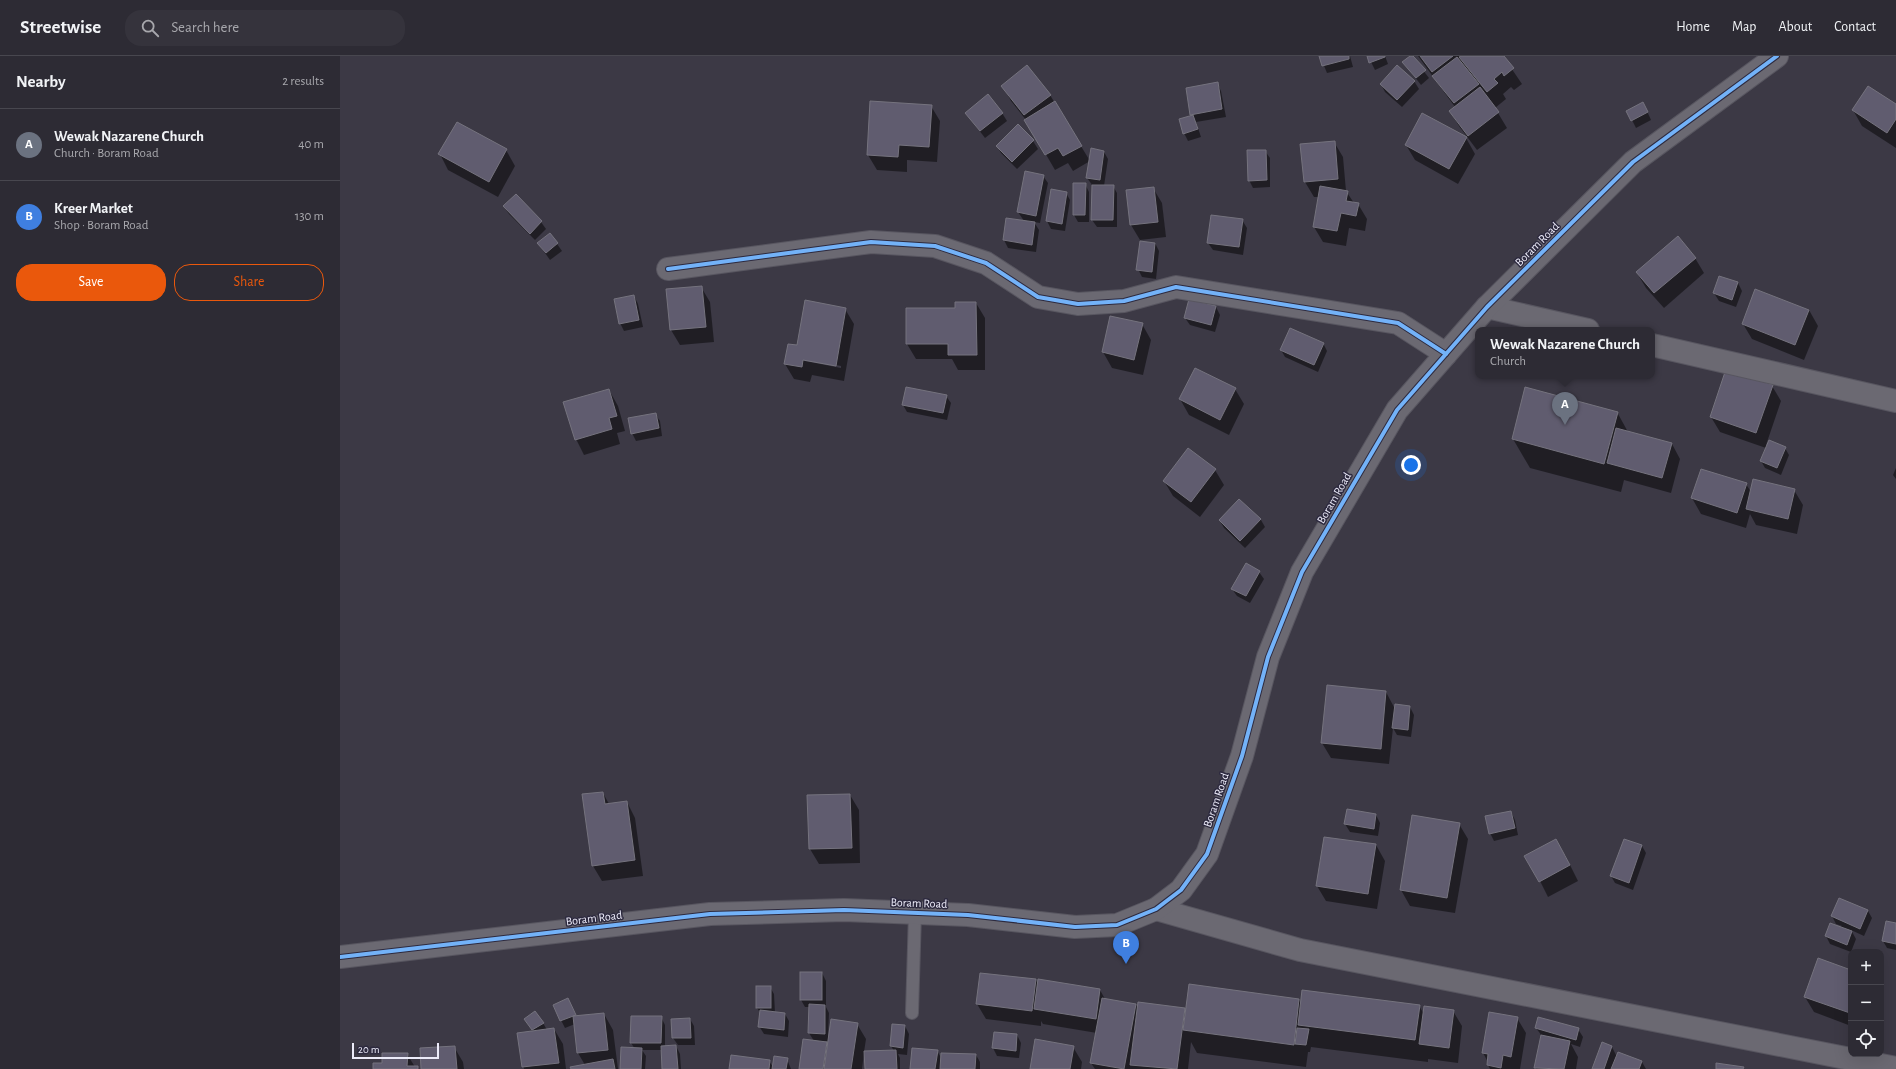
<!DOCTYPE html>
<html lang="en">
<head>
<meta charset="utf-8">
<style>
	:root { --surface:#2d2b34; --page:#35333c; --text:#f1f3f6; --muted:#a7a7ac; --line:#48474f; --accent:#ea580c }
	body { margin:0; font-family:"Alegreya Sans",sans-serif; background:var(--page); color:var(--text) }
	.controls { position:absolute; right:12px; bottom:12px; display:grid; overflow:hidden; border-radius:8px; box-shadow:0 4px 16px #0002 }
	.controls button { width:36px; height:36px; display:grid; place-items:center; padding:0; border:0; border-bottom:1px solid var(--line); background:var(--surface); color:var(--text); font:20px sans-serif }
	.scale { position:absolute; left:12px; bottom:10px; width:87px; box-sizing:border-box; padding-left:4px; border:2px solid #ecebf9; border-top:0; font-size:11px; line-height:14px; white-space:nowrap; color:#ecebf9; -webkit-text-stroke:3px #2d2a3f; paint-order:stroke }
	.you { position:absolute; left:1071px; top:409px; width:14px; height:14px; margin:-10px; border:3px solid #fff; border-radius:50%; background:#1a73e8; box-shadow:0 0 0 6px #1a73e833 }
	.badge { display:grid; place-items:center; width:26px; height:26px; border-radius:50%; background:var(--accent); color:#fff; font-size:13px; font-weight:700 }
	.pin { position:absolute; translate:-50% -33px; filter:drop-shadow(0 1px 2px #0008) }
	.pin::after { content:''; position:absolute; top:21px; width:14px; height:12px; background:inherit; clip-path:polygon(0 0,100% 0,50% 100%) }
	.popup { position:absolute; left:1135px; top:271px; width:180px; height:52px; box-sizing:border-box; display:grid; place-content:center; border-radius:8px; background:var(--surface); filter:drop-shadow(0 1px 3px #0005); font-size:13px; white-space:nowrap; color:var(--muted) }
	.popup b { font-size:15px; color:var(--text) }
	.popup::after { content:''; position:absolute; left:50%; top:100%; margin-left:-8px; border:8px solid transparent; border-top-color:var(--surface) }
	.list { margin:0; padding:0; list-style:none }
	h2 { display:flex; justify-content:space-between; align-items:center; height:52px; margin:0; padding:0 16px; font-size:17px }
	h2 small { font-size:13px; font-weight:400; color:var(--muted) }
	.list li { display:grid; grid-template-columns:26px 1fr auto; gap:12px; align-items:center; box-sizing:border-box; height:72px; padding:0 16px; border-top:1px solid var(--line) }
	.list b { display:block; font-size:15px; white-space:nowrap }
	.list p { margin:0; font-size:13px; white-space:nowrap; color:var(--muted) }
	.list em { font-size:13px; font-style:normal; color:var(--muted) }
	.actions { display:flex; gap:8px; padding:12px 16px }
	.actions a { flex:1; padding:9px 0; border:1px solid var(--accent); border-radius:16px; text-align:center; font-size:14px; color:var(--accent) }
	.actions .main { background:var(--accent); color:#fff }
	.icon { flex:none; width:22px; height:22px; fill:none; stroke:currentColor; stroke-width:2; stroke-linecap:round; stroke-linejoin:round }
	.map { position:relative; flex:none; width:1556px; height:1013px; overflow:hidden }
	header { display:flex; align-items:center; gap:24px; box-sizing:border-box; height:56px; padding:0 20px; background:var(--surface); border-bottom:1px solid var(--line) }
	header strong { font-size:19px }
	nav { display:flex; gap:22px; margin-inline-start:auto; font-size:14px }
	.search { width:280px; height:36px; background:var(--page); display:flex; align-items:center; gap:10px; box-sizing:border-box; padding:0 14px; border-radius:16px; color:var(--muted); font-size:15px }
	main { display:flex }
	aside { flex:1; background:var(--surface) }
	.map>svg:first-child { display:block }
	.shadow { fill:#0007; fill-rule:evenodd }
	.building { fill:#605c6f; stroke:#75737e }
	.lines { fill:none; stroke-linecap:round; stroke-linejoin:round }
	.service-casing { stroke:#585660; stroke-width:14 }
	.minor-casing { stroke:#585660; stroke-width:24 }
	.tertiary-casing { stroke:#585660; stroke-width:24 }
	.service { stroke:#6b6972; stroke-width:12 }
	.minor { stroke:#6b6972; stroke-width:22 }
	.tertiary { stroke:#6b6972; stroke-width:22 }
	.cycleway-casing { stroke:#2d2a3f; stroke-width:6 }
	.cycleway { stroke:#73b2f8; stroke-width:4 }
	.labels { text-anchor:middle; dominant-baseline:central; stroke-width:3; stroke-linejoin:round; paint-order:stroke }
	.street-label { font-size:12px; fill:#ecebf9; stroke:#2d2a3f }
</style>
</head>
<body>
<header>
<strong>Streetwise</strong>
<div class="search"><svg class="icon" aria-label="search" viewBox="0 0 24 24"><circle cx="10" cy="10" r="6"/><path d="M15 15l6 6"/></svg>Search here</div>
<nav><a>Home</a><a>Map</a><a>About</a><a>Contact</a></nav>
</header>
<main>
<aside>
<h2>Nearby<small>2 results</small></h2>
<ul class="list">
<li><span class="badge" style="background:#6b7280">A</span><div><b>Wewak Nazarene Church</b><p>Church · Boram Road</p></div><em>40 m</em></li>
<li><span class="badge" style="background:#3f7fe0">B</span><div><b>Kreer Market</b><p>Shop · Boram Road</p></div><em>130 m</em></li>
</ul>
<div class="actions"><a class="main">Save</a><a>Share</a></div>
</aside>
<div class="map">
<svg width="1556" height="1013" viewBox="0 0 1556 1013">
	<rect width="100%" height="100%" fill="#3c3945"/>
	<!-- shadow -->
	<g class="shadow">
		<polygon points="980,0 1010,0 1013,11 987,17"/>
		<polygon points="1028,0 1045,0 1048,8 1035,14"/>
		<polygon points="1072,0 1089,22 1081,29 1064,7"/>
		<polygon points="1078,0 1163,0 1182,28 1174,34 1171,31 1163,38 1166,43 1155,52 1167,72 1137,94 1119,70 1110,55 1115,51"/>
		<polygon points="1074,25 1079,33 1062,51 1045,36 1041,28"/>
		<polygon points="877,27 881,35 886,61 856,66 861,81 848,85 844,77 852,60 851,58"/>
		<polygon points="663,30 710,39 750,105 733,115 728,107 715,114 686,64 671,45"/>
		<polygon points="1556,49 1556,92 1522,70 1513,54"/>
		<polygon points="591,50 600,65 597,106 567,104 567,116 537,114 528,99"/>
		<polygon points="1307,55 1311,64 1296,72 1292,64"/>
		<polygon points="626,57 662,57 667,65 645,82"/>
		<polygon points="1083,58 1126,82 1135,98 1118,128 1075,104 1066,89"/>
		<polygon points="678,69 693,85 698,93 677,113 661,97 657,90"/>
		<polygon points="994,86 1003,101 1006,135 1014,147 1018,148 1027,163 1025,175 1009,172 1006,190 983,186 974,171 979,141 974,141 965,126 961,89"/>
		<polygon points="166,94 175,110 158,141 108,114 100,98"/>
		<polygon points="751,94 764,96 768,103 764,130 773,130 777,137 777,171 757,171 752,164 753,130 747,122"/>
		<polygon points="925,95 930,102 930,131 913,132 909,124"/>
		<polygon points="703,120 708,127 700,167 694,166 699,174 696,196 668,192 664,184 684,165 678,156"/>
		<polygon points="745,128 749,136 749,166 738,166 734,159"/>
		<polygon points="813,132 822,147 826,181 800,184 791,169 787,135"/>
		<polygon points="726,137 730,144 725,175 711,173 707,165"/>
		<polygon points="176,140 201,166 206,173 195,184 169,158 164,151"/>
		<polygon points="902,164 907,172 903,199 873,194 868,187"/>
		<polygon points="210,178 222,195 210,204 198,187"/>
		<polygon points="815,187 819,195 816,223 802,221 798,213"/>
		<polygon points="1355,202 1364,217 1324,252 1306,232 1297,217"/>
		<polygon points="1380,221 1398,227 1402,235 1396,251 1379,245 1374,237"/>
		<polygon points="361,231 370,246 374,286 340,289 331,274"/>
		<polygon points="294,240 298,248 303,271 284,275 280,267"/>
		<polygon points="636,247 645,262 645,314 618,314 612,303 576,303 567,288 567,253 616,253"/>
		<polygon points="876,251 880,259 875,276 850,269 845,262"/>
		<path d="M505 253 514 268 504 325 472 319 470 326 454 323 445 308 457 291ZM465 303 501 310V312L465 305Z"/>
		<polygon points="1469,254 1478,270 1464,304 1412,283 1403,268"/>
		<polygon points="802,268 811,284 803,319 772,312 763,296"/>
		<polygon points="983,287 987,295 978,316 945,301 941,294"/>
		<polygon points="1432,330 1441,345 1426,389 1445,392 1449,399 1441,419 1425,412 1421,405 1426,392 1380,376 1371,361"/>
		<polygon points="895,333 904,348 889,379 849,359 840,343"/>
		<polygon points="269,334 278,350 285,375 277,377 280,388 244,399 236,383"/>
		<polygon points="606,340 611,347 607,364 567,356 563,349"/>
		<polygon points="1277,356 1288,376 1332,388 1340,403 1331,437 1284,424 1281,436 1190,412 1173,383"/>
		<polygon points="315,358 320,365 322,380 296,385 292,377"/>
		<polygon points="1556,412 1556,423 1553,419"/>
		<polygon points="875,414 884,429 860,461 833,440 824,425"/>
		<polygon points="1406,428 1411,436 1454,434 1463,449 1457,478 1416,469 1410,458 1406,472 1361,458 1352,442"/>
		<polygon points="899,444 921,464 925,471 905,492 884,472 880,465"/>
		<polygon points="919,516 924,523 910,547 897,540 892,533"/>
		<polygon points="1046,636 1055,653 1070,651 1074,659 1071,681 1057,679 1053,672 1049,708 991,702 982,687"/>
		<polygon points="263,737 269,748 287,746 295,762 303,820 262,825 253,810 243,739"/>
		<polygon points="510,739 519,754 520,807 479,808 470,793"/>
		<polygon points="1171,756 1175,764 1178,779 1154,785 1150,777"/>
		<polygon points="1036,759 1040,767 1038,780 1010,776 1005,768"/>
		<polygon points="1073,760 1119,768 1128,783 1115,857 1070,850 1061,834"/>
		<polygon points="1036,789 1045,805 1037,853 986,845 977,830"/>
		<polygon points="1302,790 1306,797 1293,834 1275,827 1271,820"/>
		<polygon points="1225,799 1238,825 1208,841 1200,825"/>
		<polygon points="1499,843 1528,855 1532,862 1524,880 1511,874 1516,883 1511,896 1490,888 1486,880 1502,870 1496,868 1492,860"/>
		<polygon points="1556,868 1556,894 1547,892 1543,885"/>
		<polygon points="1479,903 1511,915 1511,970 1474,956 1465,941"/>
		<path d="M482 917 486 925V951L489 957 488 980 517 968 526 983 524 996 554 995 551 990 553 969 565 970 569 978 567 999 558 998 560 1002V1013H526L524 997 522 1013H460L474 985 469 977 470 951H465L461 944ZM485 985H489L488 991Z"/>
		<polygon points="696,924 698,929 760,934 765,943 796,949 798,954 844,953 846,956 959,944 961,948 1079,950 1084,958 1113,955 1122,970 1118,1007 1088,1003 1088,1006 971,991 970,996 968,996 966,1011 857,997 851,986 848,1013 755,1013 751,1007 757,977 703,968 701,965 701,970 646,963 637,948"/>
		<polygon points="430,931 434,938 435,957 445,958 449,965 448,981 424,978 419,970 421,958 417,952"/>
		<polygon points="228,943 237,961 264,958 273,974 278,1013 232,1013 245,1009 238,997 235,968 225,972 214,950"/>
		<polygon points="321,961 325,969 325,991 336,990 340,998 341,1013 323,1013 322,994 302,994 306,1000 305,1013 281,1013 295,993 291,987"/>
		<polygon points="1177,962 1186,977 1180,1013 1150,1013 1148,1009 1148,1006 1143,997"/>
		<polygon points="185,963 203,967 207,974 214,973 223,988 226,1013 184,1013 178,978 193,976"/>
		<polygon points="350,963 354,970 355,989 338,989 333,982"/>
		<polygon points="1196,972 1238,973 1243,981 1240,991 1231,988 1238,1001 1236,1013 1196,1013 1202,980"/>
		<polygon points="655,977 677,979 681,987 679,1002 657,1000 653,992"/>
		<polygon points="1262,988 1272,991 1277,1001 1279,997 1302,1006 1306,1013 1253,1013"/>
		<polygon points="114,991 123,1006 124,1013 82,1013"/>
		<polygon points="733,991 742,1006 741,1013 691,1013"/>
		<polygon points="597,995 602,1003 636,999 640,1006 640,1013 571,1013"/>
		<polygon points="67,998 75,1011 79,1013 34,1013"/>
		<polygon points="447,1003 451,1013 390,1013 429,1005 433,1011"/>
	</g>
	<!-- building -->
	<g class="building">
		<polygon points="979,0 1009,0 1009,3 982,10"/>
		<polygon points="1027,0 1045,0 1045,1 1029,7"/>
		<polygon points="1070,0 1073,0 1086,14 1076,22 1062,6"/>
		<polygon points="1080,0 1113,0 1092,16"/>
		<polygon points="1121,0 1164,0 1174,12 1164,20 1162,16 1154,23 1158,27 1147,36 1119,1"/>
		<polygon points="1117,1 1139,28 1114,47 1092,20"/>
		<polygon points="687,9 711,39 684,59 661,30"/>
		<polygon points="1057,9 1075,25 1057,44 1040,28"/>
		<polygon points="878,26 882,53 850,59 846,32"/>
		<polygon points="1528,30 1556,48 1556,63 1547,77 1512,54"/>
		<polygon points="1140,31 1159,56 1128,80 1109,55"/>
		<polygon points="648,38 663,57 640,75 625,57"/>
		<polygon points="530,45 592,49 589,91 559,89 558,101 527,99"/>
		<polygon points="715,45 742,90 723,100 718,92 705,99 684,64"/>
		<polygon points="1303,46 1308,56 1291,65 1286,55"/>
		<polygon points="1082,57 1127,81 1109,113 1065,89"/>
		<polygon points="853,59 858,73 843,78 839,63"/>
		<polygon points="117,66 167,93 149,126 98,98"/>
		<polygon points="678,68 694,84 672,106 656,90"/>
		<polygon points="995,85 998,123 964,126 960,88"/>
		<polygon points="751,92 764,95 760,124 746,122"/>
		<polygon points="907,94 926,94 927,124 908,125"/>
		<polygon points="685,115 704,119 696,160 677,156"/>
		<polygon points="733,127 746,127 745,159 733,159"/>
		<polygon points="752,129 774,129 773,164 751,164"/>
		<polygon points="980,130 1008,135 1006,145 1019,147 1016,160 1001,157 997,175 973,171"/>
		<polygon points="814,131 818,166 790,169 786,134"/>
		<polygon points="711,133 727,136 722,168 706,165"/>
		<polygon points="176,138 202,165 190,178 163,150"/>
		<polygon points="871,159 903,163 899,191 867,187"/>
		<polygon points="666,162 695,166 692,189 663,184"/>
		<polygon points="210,177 218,187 206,197 197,187"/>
		<polygon points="1338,180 1356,202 1314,237 1296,216"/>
		<polygon points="800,185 815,187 812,216 796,214"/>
		<polygon points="1379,220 1398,226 1392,244 1373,237"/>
		<polygon points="362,230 366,271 330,274 326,233"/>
		<polygon points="1415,233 1469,254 1455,289 1402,268"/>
		<polygon points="294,239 299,264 279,268 274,243"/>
		<polygon points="849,243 876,250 871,269 844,262"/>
		<polygon points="465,244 506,252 496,310 463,304 462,311 444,308 448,288 457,289"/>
		<polygon points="615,246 636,246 637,299 608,299 608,288 566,288 566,252 615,252"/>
		<polygon points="770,260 803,267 794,304 762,296"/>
		<polygon points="950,272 984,287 974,309 940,294"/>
		<polygon points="855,312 896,332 880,364 839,343"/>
		<polygon points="1386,313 1433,329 1416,377 1370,361"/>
		<polygon points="566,331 607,339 603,357 562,349"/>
		<polygon points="1185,331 1278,356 1264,408 1172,383"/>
		<polygon points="269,333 277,360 269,362 272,373 235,384 223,346"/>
		<polygon points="316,357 319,372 291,378 288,362"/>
		<polygon points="1276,372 1332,387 1322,422 1267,407"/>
		<polygon points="1429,384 1446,391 1437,412 1420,405"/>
		<polygon points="848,392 876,413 851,446 823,425"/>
		<polygon points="1361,413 1407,427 1397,457 1351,442"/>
		<polygon points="1413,423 1455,433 1448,463 1406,453"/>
		<polygon points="899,443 921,463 900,485 879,464"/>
		<polygon points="906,507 920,515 906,540 891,533"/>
		<polygon points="987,629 1046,635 1041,693 981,687"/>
		<polygon points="1055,648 1070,650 1068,674 1052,672"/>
		<polygon points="263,736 265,748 287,745 295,804 252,810 242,738"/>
		<polygon points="510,738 512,792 469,793 467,739"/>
		<polygon points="1007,753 1036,758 1034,773 1004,768"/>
		<polygon points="1171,755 1175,772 1149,778 1145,760"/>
		<polygon points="1072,759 1120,767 1107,842 1060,834"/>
		<polygon points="984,781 1036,788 1028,838 976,830"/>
		<polygon points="1216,783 1230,809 1199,826 1184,800"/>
		<polygon points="1284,783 1302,789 1289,827 1270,820"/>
		<polygon points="1499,842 1528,854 1520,873 1491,860"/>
		<polygon points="1546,865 1556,867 1556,888 1542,885"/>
		<polygon points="1490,867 1512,875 1507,889 1485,880"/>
		<polygon points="1478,902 1511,914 1510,957 1464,941"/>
		<rect x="460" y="916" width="22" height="28"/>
		<polygon points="640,917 696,923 692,955 636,948"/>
		<polygon points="698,923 760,933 756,963 694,953"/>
		<polygon points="849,928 959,943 954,989 843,974"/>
		<rect x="416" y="930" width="15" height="22"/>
		<polygon points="962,934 1080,949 1075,984 958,969"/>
		<polygon points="228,942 236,959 220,965 213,949"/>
		<polygon points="762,942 796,948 784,1013 750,1007"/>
		<polygon points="798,946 845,952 837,1013 790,1009"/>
		<polygon points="469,948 485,949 485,978 468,977"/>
		<polygon points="1084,950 1114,954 1109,992 1079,988"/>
		<polygon points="420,954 445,957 444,974 418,971"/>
		<polygon points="195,955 204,967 192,974 184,963"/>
		<polygon points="1149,956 1178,961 1171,1001 1163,999 1161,1012 1147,1009 1148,998 1142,997"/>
		<polygon points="264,957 268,994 237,997 233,960"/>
		<polygon points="291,960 322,960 321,987 290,987"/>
		<polygon points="1198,961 1239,972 1236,984 1195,972"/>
		<polygon points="350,962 351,982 332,982 331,963"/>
		<polygon points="491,963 518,967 511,1013 484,1013"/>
		<polygon points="552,968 565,969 563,992 550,990"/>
		<polygon points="214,972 219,1007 182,1011 177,977"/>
		<polygon points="957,972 969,973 966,989 955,988"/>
		<polygon points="654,976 677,978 676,995 652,992"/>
		<polygon points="1201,979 1230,985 1224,1013 1194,1012"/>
		<polygon points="463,983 487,986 483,1013 459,1013"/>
		<polygon points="695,983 734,990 730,1013 690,1013"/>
		<polygon points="1262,986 1272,990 1264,1013 1252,1013"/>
		<polygon points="336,989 338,1013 322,1013 321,990"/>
		<polygon points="115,990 117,1013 81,1013 80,992"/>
		<polygon points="281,991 302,992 301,1013 280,1013"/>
		<polygon points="572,992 598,994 595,1013 570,1013"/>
		<polygon points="556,994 557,1013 525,1013 524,995"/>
		<polygon points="1278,996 1302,1005 1299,1013 1271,1013"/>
		<polygon points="42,997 68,997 67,1010 78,1010 78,1013 33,1013 33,1007 42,1007"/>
		<polygon points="601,997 636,998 635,1013 600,1013"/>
		<polygon points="391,999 430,1004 429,1013 389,1013"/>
		<polygon points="434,1000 448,1002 446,1013 432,1013"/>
		<polygon points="273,1003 275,1013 231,1013 230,1011"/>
		<polygon points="1376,1007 1404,1011 1403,1013 1376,1013"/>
	</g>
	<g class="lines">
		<defs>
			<polyline id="service" points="572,957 575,857"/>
			<g id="minor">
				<polyline points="328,213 531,186 595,190 646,207 698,241 738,248 784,245 836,231 1058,267 1106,298"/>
				<polyline points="1147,251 1248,274"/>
				<polyline points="1312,289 1556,345"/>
				<polyline points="816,853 960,894 1556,1012"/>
			</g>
			<polyline id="tertiary" points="0,901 370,858 504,854 628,859 735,871 777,869 816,853 841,834 867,798 902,700 928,601 962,516 1057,354 1147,251 1293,106 1437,0"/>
		</defs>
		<!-- service casing -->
		<use href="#service" class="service-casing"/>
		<!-- minor casing -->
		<use href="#minor" class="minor-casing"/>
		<!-- tertiary casing -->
		<use href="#tertiary" class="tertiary-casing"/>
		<!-- service -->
		<use href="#service" class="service"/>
		<!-- minor -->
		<use href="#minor" class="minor"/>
		<!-- tertiary -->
		<use href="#tertiary" class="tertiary"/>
		<defs>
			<g id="cycleway">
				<polyline points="328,213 531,186 595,190 646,207 698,241 738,248 784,245 836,231 1058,267 1106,298"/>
				<polyline points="0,901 370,858 504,854 628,859 735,871 777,869 816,853 841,834 867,798 902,700 928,601 962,516 1057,354 1147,251 1293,106 1437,0"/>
			</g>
		</defs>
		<!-- cycleway casing -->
		<use href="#cycleway" class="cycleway-casing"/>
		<!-- cycleway -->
		<use href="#cycleway" class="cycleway"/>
	</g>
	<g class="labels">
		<!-- street labels -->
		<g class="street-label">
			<text transform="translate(1197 188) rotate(-45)">Boram Road</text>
			<text transform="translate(994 442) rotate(-60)">Boram Road</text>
			<text transform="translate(876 744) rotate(-71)">Boram Road</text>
			<text transform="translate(579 847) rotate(2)">Boram Road</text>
			<text transform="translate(254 862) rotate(-7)">Boram Road</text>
		</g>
	</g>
</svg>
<div class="controls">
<button>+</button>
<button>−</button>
<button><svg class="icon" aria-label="locate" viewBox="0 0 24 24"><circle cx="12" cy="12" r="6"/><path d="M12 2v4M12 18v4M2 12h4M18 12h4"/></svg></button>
</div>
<div class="scale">20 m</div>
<div class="you"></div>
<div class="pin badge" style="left:1225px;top:369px;background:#6b7280">A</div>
<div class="popup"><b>Wewak Nazarene Church</b>Church</div>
<div class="pin badge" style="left:786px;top:908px;background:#3f7fe0">B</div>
</div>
</main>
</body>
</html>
